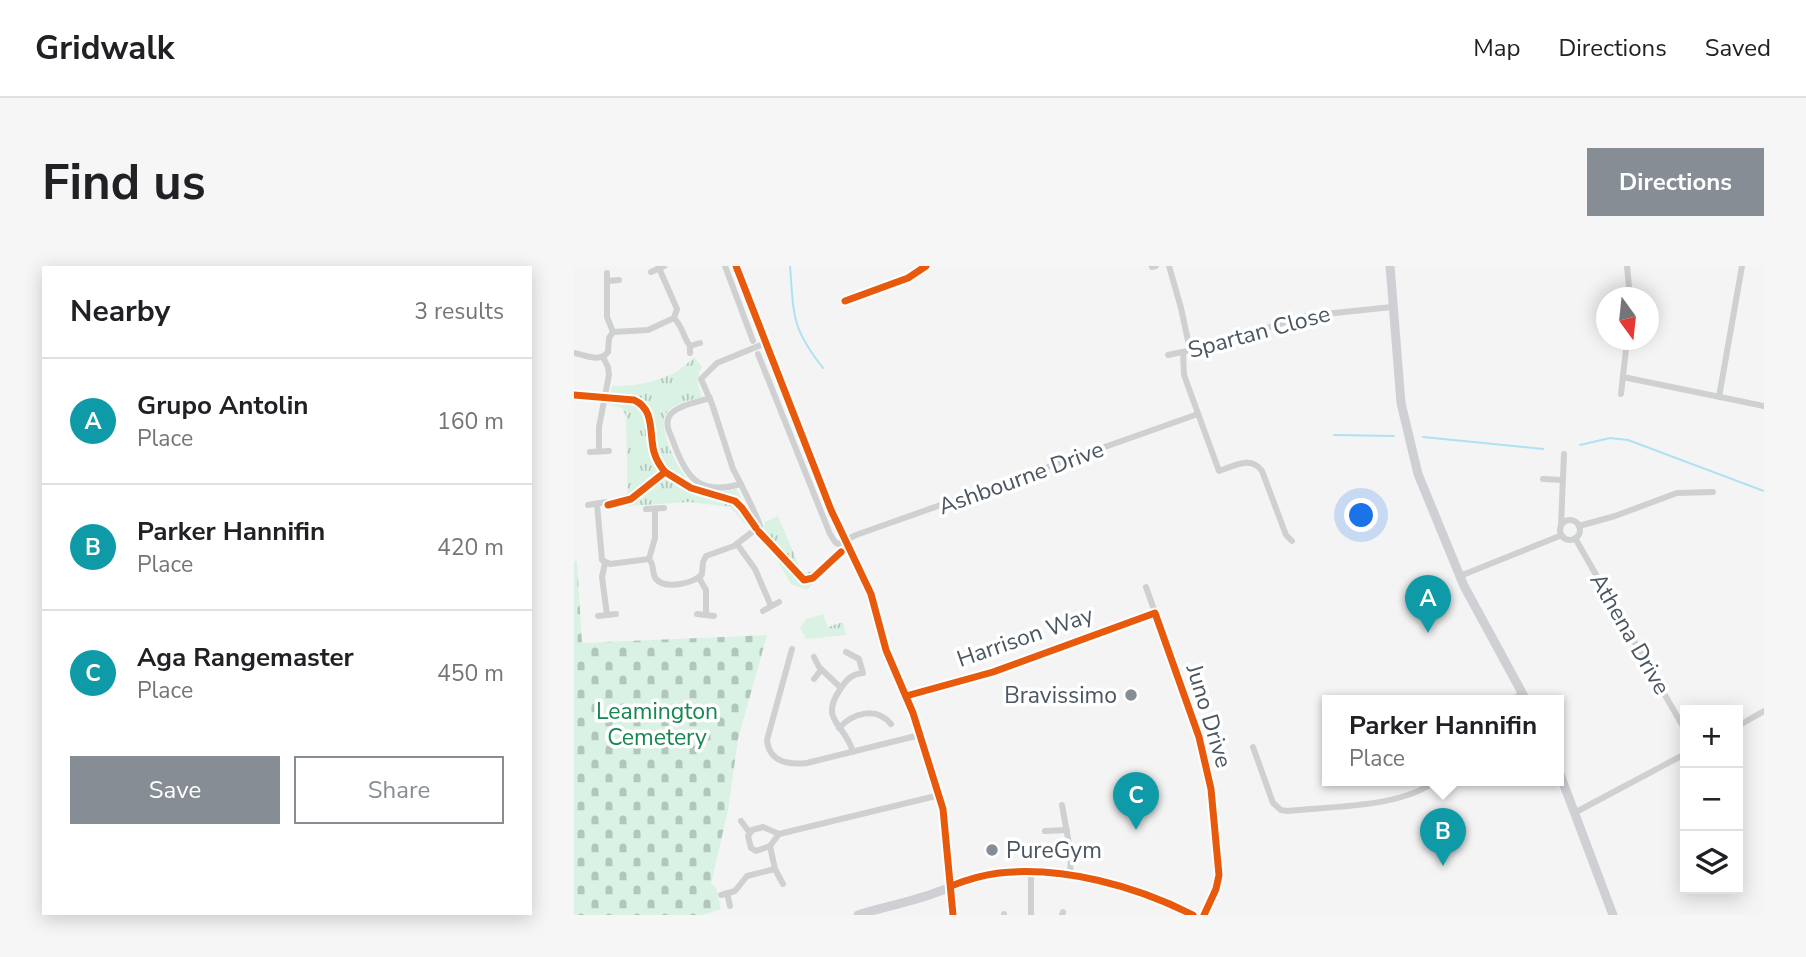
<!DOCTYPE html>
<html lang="en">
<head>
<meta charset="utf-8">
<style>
	:root { --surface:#fff; --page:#f6f6f6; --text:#202124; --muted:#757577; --line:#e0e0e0; --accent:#868d94 }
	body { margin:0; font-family:"Nunito Sans",sans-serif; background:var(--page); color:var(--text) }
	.controls { position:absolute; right:21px; bottom:21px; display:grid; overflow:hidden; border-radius:0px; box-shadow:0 4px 18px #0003 }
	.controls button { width:63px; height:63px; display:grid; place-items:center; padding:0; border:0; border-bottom:2px solid var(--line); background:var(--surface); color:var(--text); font:35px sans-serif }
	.compass { position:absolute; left:1022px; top:21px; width:63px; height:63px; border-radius:50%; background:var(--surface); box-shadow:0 4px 18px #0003; rotate:165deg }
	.you { position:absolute; left:788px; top:250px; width:24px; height:24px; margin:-18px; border:5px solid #fff; border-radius:50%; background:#1a73e8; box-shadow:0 0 0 10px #1a73e833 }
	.badge { display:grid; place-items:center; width:46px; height:46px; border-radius:50%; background:var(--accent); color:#fff; font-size:23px; font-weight:700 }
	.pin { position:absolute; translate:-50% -58px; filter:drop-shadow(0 2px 4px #0008) }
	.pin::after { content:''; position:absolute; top:37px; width:24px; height:21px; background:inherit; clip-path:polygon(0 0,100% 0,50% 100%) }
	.popup { position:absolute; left:748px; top:429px; width:242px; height:91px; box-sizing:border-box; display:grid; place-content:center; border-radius:0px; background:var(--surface); filter:drop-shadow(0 2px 5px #0005); font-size:23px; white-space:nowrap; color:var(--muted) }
	.popup b { font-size:26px; color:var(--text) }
	.popup::after { content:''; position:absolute; left:50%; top:100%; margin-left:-14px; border:14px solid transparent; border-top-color:var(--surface) }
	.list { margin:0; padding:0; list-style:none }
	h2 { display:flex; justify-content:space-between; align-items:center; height:91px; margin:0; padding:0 28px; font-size:30px }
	h2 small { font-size:23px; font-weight:400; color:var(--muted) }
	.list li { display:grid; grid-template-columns:46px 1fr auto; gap:21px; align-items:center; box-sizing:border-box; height:126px; padding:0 28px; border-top:2px solid var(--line) }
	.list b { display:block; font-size:26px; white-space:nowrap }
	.list p { margin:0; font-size:23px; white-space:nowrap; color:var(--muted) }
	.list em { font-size:23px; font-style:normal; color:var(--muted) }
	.actions { display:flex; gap:14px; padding:21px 28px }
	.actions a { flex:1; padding:16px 0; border:2px solid var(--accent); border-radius:0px; text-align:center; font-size:24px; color:var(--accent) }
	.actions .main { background:var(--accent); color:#fff }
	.icon { flex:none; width:38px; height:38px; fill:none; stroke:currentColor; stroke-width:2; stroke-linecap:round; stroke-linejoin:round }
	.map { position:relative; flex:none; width:1190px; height:649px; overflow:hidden; border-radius:0px }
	header { display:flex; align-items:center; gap:42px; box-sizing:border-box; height:98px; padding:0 35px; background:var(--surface); border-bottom:2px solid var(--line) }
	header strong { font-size:33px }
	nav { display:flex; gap:38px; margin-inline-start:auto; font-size:24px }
	.intro { display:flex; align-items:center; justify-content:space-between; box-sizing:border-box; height:168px; padding:0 42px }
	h1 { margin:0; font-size:49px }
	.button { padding:18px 32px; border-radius:0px; background:var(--accent); color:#fff; font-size:24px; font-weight:700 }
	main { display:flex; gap:42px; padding:0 42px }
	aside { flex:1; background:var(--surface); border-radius:0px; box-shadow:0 4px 18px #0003 }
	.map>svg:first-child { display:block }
	.cemetery { fill:url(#cemetery-stones) }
	.park { fill:url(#park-tufts) }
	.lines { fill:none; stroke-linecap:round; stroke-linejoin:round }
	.stream { stroke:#aee2f0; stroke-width:2 }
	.street { stroke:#ced0d2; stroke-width:6 }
	.secondary { stroke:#ced0d4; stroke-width:9 }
	.cycleway-casing { stroke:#fff; stroke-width:11 }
	.cycleway { stroke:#e8590c; stroke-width:7 }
	.poi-dot { fill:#868d94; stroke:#fff; stroke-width:2.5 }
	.labels { text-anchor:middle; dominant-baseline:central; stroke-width:7; stroke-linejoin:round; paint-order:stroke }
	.street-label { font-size:23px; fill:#4a5661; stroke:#fff }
	.poi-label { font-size:23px; fill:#4a5661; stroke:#fff; text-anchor:end }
	.park-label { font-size:23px; fill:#17864f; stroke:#fff }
</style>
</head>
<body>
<header>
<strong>Gridwalk</strong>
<nav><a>Map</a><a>Directions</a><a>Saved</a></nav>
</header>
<div class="intro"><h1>Find us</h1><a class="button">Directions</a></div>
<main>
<aside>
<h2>Nearby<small>3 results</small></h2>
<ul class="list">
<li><span class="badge" style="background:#0f9aa8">A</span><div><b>Grupo Antolin</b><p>Place</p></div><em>160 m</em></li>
<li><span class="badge" style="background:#0f9aa8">B</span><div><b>Parker Hannifin</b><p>Place</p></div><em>420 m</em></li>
<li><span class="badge" style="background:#0f9aa8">C</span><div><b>Aga Rangemaster</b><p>Place</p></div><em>450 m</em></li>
</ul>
<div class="actions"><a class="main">Save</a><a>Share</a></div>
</aside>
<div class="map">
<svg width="1190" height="649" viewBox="0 0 1190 649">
	<defs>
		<pattern id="cemetery-stones" width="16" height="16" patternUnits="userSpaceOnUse" patternTransform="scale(1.75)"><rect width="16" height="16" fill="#d9f2e3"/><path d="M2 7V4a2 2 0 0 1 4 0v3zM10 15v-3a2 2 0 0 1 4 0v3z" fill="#b2c7bb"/></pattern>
		<pattern id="park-tufts" width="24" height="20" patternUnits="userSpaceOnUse" patternTransform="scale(1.75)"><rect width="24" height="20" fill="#d9f2e3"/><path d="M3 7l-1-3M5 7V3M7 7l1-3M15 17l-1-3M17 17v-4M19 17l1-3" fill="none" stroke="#b2c7bb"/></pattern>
	</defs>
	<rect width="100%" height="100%" fill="#f4f4f4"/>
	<!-- cemetery -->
	<polygon class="cemetery" points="0,295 3,295 8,377 193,369 164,473 154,544 137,618 142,622 147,643 129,649 0,649"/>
	<!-- park -->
	<g class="park">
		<path d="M120 91 128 101C121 112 124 119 128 131 117 134 100 137 93 146 81 160 106 211 120 219 135 227 147 227 162 223L181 256 176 263 156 241 116 236 54 240 52 150 48 142 34 138 38 120C67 120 100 114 120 91Z"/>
		<path d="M204 250 228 307C242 307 253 296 263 286L265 288 233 324 217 318 202 292 182 270 188 265 191 256Z"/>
		<polygon points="249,348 254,361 269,356 272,369 232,373 226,362 232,353"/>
	</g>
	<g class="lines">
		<!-- stream -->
		<g class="stream">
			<path d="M216 0C220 50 217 61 249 102"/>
			<polyline points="760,169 820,170"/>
			<polyline points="849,171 969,183"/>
			<polyline points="1006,179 1036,172 1054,174 1190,225"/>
		</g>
		<!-- street -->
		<g class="street">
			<polyline points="151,0 179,75"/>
			<polyline points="595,0 607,42 616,84"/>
			<polyline points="1053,0 1056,32"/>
			<polyline points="578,1 582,0"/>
			<polyline points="77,6 90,0"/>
			<polyline points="33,7 33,51 39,66"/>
			<polyline points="33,15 45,14"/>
			<polyline points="271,35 334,12 352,0"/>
			<path d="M100 52C109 61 109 71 116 80"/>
			<path d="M609 86 610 109 645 205C660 200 677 189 688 205L712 269 718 275"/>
			<path d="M0 87C12 89 25 97 34 86L35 72 39 66 74 64 100 52 103 43 85 2"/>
			<polyline points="116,87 116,80 126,77"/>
			<polyline points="184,88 256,268 261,276 264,278 282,269 624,148"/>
			<polyline points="594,89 623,83 732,50 818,41"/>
			<polyline points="1049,111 1190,140"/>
			<polyline points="1047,128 1053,74"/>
			<polyline points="1145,131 1168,0"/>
			<path d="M136 132C125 136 103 139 96 149 90 158 96 167 99 175 112 212 125 230 167 218"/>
			<polyline points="25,185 25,161 35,109 34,101 29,91"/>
			<polyline points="16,186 35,185"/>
			<polyline points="969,213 988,214"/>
			<polyline points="23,238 28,294 36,298 75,293"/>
			<polyline points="14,239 32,236"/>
			<polyline points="72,243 90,242"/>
			<circle cx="996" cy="264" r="10"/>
			<polyline points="987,259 990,188"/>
			<polyline points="1005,260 1041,250 1103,227 1139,226"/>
			<polyline points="1001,272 1111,464"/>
			<polyline points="163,278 181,303 197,340"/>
			<path d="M75 293C81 299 77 306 82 313 91 324 122 317 128 308L129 296 132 290 160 280 186 260C186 256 162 208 159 203L138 138 127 113 143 97 192 77"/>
			<polyline points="75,293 81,272 81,243"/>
			<polyline points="31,297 28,311 33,349"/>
			<polyline points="886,310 988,269"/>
			<polyline points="125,312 132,324 132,349"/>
			<polyline points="572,321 625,471 637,523 645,609 642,623 630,649"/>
			<polyline points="189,345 205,336"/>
			<polyline points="123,348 140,350"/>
			<polyline points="24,350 42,348"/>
			<path d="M218 383 193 474C195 496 214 499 233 497L346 469"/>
			<path d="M272 386 285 393 289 407C278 408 273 413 267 422 244 455 271 457 279 486"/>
			<polyline points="240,391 245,401 267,422"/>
			<polyline points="240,413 247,404"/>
			<polyline points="332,430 419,406 581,347"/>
			<polyline points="937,434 949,427"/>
			<polyline points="1164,460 1190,445"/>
			<path d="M265 462C279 447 302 440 317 458"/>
			<path d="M679 481 699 537 707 544 713 545C758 540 828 542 863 514"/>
			<polyline points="488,539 497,589 496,610"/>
			<polyline points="1002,546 1111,488"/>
			<polyline points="167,555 176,567"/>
			<polygon points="189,561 205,568 196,580 182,585 177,582 174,570 178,564"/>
			<polyline points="471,565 493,564"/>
			<polyline points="205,568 366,529"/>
			<polyline points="196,580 201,603 209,618"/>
			<polyline points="457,607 457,649"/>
			<polyline points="153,627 156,640"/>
			<polyline points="147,629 161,625 173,610 201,603"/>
			<polyline points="430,648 430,649"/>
			<polyline points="488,649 489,646"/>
		</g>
		<!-- secondary -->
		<g class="secondary">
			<polyline points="162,0 257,244 297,328 312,384 339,447 369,543 379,649"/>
			<polyline points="816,0 827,137 844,208 890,320 952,434"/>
			<polyline points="984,503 1039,649"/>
			<path d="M284 649C309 641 336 636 361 627 381 620 400 611 422 607 478 598 570 623 619 649"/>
		</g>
		<defs>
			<g id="cycleway">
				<polyline points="162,0 257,244 297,328 312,384 339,447 369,543 379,649"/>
				<polyline points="271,35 334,12 352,0"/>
				<path d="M0 129 60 134C81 143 75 168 80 186 82 193 86 200 91 206L57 233 34 239"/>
				<polyline points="91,206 117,222 161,235 168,242 182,262"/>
				<polyline points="185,266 230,314 239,312 267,286"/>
				<polyline points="332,430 419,406 581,347 625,471 637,523 645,609 642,623 630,649"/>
				<path d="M377 620C392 614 409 609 425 607 489 600 562 620 619 649"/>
			</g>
		</defs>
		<!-- cycleway casing -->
		<use href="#cycleway" class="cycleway-casing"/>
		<!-- cycleway -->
		<use href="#cycleway" class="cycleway"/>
	</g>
	<!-- markers -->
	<g class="poi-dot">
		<circle cx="557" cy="429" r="7"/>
		<circle cx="418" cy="584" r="7"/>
	</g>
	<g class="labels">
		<!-- street labels -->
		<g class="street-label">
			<text transform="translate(685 66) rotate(-15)">Spartan Close</text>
			<text transform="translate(447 212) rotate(-20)">Ashbourne Drive</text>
			<text transform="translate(1056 368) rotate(60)">Athena Drive</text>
			<text transform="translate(451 371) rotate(-19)">Harrison Way</text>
			<text transform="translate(635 450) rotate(73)">Juno Drive</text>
		</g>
		<!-- poi labels -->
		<g class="poi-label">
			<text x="543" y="429">Bravissimo</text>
			<text x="432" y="584" text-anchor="start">PureGym</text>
		</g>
		<!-- park labels -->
		<g class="park-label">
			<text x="83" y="445">Leamington<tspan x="83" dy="26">Cemetery</tspan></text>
		</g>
	</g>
</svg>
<div class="controls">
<button>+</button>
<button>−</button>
<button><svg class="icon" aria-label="layers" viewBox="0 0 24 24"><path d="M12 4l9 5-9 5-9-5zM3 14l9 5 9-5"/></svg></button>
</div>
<svg class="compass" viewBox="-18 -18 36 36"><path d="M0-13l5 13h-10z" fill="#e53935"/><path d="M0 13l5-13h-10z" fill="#757577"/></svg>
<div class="you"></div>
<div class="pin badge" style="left:854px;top:367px;background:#0f9aa8">A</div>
<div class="pin badge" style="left:869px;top:600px;background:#0f9aa8">B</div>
<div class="popup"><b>Parker Hannifin</b>Place</div>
<div class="pin badge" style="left:562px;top:564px;background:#0f9aa8">C</div>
</div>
</main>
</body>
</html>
